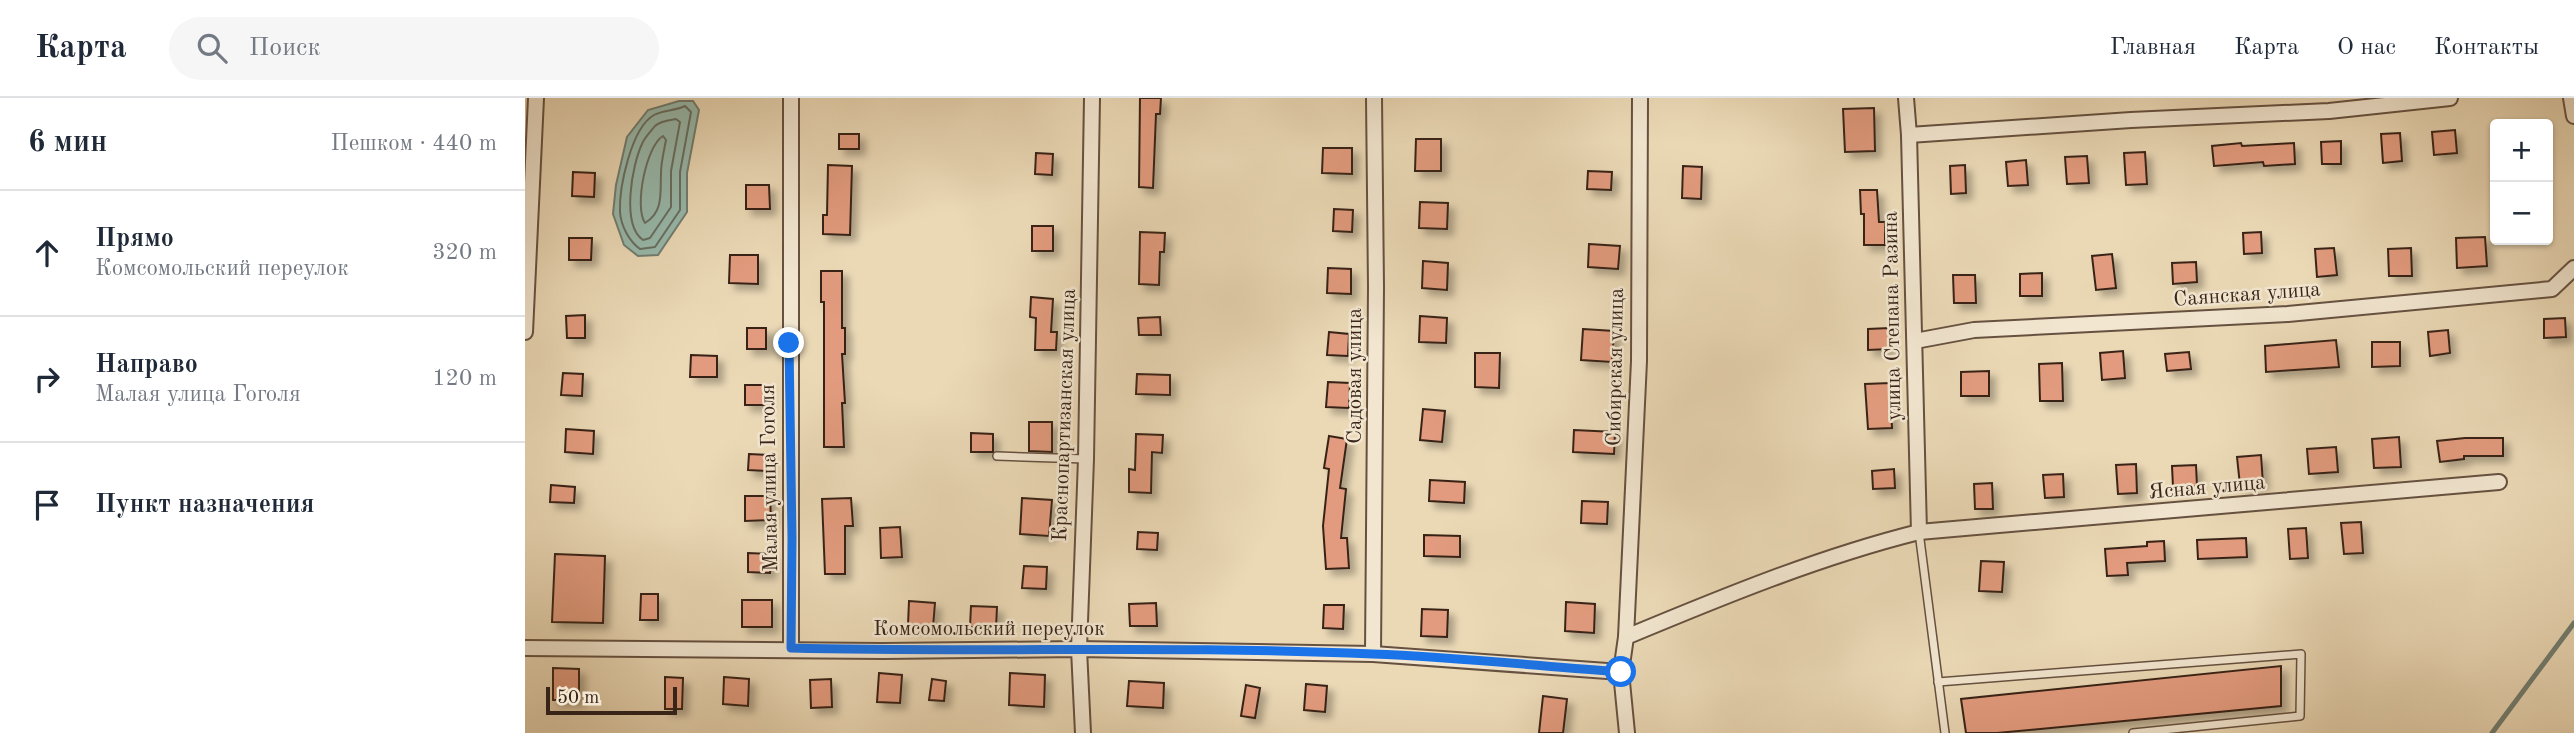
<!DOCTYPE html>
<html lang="ru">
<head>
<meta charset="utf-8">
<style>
	:root { --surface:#fff; --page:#f6f6f7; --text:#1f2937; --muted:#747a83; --line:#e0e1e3 }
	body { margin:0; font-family:"Old Standard TT",serif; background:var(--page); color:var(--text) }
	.controls { position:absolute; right:21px; top:21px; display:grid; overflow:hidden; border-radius:7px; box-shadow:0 2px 5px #0004 }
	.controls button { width:63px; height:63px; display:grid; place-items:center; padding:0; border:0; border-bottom:2px solid var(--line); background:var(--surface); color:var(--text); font:35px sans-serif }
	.scale { position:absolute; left:21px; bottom:18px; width:131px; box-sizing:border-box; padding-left:7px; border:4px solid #392418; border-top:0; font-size:19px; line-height:24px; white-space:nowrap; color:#392418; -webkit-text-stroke:5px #f2e6d0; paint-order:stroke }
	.stop { position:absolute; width:21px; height:21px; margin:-16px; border:5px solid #1a73e8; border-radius:50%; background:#fff }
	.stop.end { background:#1a73e8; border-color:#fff; box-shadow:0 2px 7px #0008 }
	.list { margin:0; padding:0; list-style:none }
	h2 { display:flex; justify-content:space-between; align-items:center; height:91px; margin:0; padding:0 28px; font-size:30px }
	h2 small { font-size:23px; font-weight:400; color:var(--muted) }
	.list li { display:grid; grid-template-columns:46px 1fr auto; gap:21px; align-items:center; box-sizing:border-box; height:126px; padding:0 28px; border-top:2px solid var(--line) }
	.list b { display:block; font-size:26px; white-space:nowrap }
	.list p { margin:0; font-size:23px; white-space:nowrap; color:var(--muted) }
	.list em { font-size:23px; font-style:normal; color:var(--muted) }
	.icon { flex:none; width:38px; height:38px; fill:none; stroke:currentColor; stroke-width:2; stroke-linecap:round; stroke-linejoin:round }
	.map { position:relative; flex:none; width:2049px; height:635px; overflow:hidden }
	header { display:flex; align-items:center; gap:42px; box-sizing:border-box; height:98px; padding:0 35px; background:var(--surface); border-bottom:2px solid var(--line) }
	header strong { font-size:33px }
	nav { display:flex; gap:38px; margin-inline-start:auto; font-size:24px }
	.search { width:490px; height:63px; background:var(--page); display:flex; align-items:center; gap:18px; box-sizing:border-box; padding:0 24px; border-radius:38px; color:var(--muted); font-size:26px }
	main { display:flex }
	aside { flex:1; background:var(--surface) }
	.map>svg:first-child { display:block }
	.water { fill:#98baad; stroke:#727e71; stroke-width:2 }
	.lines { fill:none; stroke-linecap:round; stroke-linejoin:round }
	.shore { stroke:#686f62; stroke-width:2 }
	.stream { stroke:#727e71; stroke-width:5 }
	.building { fill:#e29b7e; stroke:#392418; stroke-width:2; filter:url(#shadow) }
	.service-casing { stroke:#665140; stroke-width:10 }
	.minor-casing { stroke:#665140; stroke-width:18 }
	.service { stroke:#f2e6d0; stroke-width:7 }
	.minor { stroke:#f2e6d0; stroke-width:14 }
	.route { stroke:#1a73e8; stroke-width:9 }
	.labels { text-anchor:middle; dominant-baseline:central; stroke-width:5; stroke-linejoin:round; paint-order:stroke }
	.street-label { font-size:21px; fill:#392418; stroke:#f2e6d0 }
</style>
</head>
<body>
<header>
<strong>Карта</strong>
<div class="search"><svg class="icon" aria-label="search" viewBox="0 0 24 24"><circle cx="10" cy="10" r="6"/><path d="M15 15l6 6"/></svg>Поиск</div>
<nav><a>Главная</a><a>Карта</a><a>О нас</a><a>Контакты</a></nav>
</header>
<main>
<aside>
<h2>6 мин<small>Пешком · 440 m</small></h2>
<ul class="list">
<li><svg class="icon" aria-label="ahead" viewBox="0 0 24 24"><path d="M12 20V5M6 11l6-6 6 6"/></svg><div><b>Прямо</b><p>Комсомольский переулок</p></div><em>320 m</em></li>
<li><svg class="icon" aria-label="right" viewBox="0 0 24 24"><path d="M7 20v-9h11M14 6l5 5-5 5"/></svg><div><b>Направо</b><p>Малая улица Гоголя</p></div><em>120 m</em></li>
<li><svg class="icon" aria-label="arrive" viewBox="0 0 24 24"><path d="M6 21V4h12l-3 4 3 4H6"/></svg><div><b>Пункт назначения</b></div></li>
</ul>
</aside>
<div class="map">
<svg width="2049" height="635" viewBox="0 0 2049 635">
	<defs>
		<filter id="shadow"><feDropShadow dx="6" dy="6" stdDeviation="3.5" flood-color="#0004"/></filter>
	</defs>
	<rect width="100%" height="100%" fill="#ebd9b6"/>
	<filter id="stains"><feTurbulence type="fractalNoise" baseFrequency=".00286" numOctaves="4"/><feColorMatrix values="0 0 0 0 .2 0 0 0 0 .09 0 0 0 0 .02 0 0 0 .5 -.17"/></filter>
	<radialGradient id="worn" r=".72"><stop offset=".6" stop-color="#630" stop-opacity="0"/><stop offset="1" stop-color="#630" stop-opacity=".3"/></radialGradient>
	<!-- water -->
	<polygon class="water" points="154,3 168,3 174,12 162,75 162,114 133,157 113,158 99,147 88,116 91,87 102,39 123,12"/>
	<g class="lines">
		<!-- shore -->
		<g class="shore">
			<path d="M160 8 166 14 155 74V112L130 149 115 151C104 143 96 128 95 114 94 90 106 30 129 17 138 12 150 13 160 8Z"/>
			<path d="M151 21 155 24 146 73V109L125 140 118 142C96 127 107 67 117 46 119 40 126 33 130 28 135 23 144 22 151 21Z"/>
			<path d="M138 38 141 42C139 53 136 64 136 75 135 94 139 114 120 125 109 109 121 48 138 38Z"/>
		</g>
		<!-- stream -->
		<polyline class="stream" points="1967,635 2049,525"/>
	</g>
	<!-- building -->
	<g class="building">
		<polygon points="615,0 636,0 635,16 631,16 628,90 614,89"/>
		<polygon points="1349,10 1350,53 1320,54 1318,11"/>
		<polygon points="1930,32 1932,55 1909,57 1907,34"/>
		<polygon points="1875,35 1877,63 1858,65 1856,36"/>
		<rect x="314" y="36" width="20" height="15"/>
		<polygon points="891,41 916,41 916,73 890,73"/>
		<polygon points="1816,43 1816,66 1797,66 1796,44"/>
		<polygon points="1716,45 1717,48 1769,45 1770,66 1739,68 1738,64 1689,68 1687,48"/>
		<polygon points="798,50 827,50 827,76 797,75"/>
		<polygon points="1620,54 1622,86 1601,87 1599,55"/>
		<polygon points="511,55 528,56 527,77 510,76"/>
		<polygon points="1562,58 1564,85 1542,86 1540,59"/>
		<polygon points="1501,62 1503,87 1483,88 1481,64"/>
		<polygon points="303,67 327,68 325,137 298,136 298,117 302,117"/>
		<polygon points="1440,67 1441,95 1426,96 1425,68"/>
		<polygon points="1158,68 1177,69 1176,101 1157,100"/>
		<polygon points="1063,73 1087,74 1086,92 1062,91"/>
		<polygon points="48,74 70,75 69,99 47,98"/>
		<polygon points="221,87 244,87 245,111 221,111"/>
		<polygon points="1335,92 1352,92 1354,124 1360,124 1360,147 1339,147 1339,116 1336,116"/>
		<polygon points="895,104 923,105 922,131 894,130"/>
		<polygon points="809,111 828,112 827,134 808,133"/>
		<rect x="507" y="128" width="21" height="25"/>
		<polygon points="615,134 640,135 639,154 635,154 634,187 614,186"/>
		<polygon points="1736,134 1737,155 1719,156 1718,135"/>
		<polygon points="1960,139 1962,168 1932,170 1931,140"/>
		<polygon points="44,140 67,140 66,162 44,162"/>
		<polygon points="1064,146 1095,148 1093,171 1063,169"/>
		<polygon points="1809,150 1812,177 1792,179 1790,151"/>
		<polygon points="1886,150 1887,178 1864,178 1863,151"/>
		<polygon points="1587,156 1591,190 1571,192 1567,158"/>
		<polygon points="205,157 233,157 233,186 204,185"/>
		<polygon points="898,163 923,165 922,192 897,190"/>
		<polygon points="1671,164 1672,184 1648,186 1647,165"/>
		<polygon points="803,170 826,171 826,196 802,195"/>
		<polygon points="296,173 317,173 317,230 320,230 320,256 317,256 320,305 317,305 319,349 299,349 299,204 296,204"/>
		<polygon points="1517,175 1517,198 1495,198 1495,176"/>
		<polygon points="1428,177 1450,177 1451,205 1429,205"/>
		<polygon points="506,199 528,201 526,234 532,234 531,252 510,252 511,220 505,219"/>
		<polygon points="60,217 60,240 42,240 41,218"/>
		<polygon points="895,218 922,220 921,245 894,244"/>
		<polygon points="635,219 636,237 614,237 613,220"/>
		<polygon points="2040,220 2041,239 2019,240 2019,221"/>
		<rect x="222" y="230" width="19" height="21"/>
		<polygon points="1364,230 1364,251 1343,252 1343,231"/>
		<polygon points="1058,231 1089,233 1087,264 1056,262"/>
		<polygon points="1923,232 1925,255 1905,258 1903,234"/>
		<polygon points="804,234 824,236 823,258 802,257"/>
		<polygon points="1811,242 1814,269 1741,274 1740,248"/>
		<polygon points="1847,244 1875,244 1875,268 1847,269"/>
		<polygon points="1598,253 1600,280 1577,282 1575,255"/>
		<polygon points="1664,254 1666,271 1642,273 1640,256"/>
		<polygon points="950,255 975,255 974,290 950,289"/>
		<polygon points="166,257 192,258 192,279 165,279"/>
		<polygon points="1537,265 1538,303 1515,303 1514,266"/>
		<polygon points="1464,273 1464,298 1436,298 1436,274"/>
		<polygon points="38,275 58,276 57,298 36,297"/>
		<polygon points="612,276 645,277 645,297 611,296"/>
		<polygon points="803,284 825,285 824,310 801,309"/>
		<polygon points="1365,285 1367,330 1343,331 1340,286"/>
		<rect x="220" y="287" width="21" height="20"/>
		<polygon points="898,311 920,313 917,344 895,342"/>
		<polygon points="504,324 527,324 527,354 504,353"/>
		<polygon points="41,331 69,333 68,356 40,354"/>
		<polygon points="1049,332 1090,334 1089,356 1048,354"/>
		<polygon points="446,335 468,336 468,354 446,354"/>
		<polygon points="611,336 638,337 637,355 627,354 626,395 604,394 604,371 610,372"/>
		<polygon points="804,338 822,341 815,390 821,391 816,440 822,440 824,470 801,471 798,428 804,371 799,370"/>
		<polygon points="1874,339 1876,369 1849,370 1847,341"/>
		<polygon points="1940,340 1978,340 1978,358 1939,358 1939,361 1915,364 1912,343"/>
		<polygon points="1811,349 1813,374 1784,376 1782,351"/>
		<polygon points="224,356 243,357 242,373 223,372"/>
		<polygon points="1736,357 1738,386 1715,387 1712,359"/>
		<polygon points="1611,366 1612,395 1593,396 1591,367"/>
		<polygon points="1671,367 1672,388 1648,389 1647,368"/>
		<polygon points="1369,371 1370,390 1348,391 1347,373"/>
		<polygon points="1538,376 1539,399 1520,400 1518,377"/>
		<polygon points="905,382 940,384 939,405 904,403"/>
		<polygon points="1467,385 1468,411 1450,411 1449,386"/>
		<polygon points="26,387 50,389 49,405 25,404"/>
		<polygon points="220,398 245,398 246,422 220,423"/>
		<polygon points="326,400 328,428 320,428 320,476 300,476 297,401"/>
		<polygon points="497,400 527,402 524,438 495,436"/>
		<polygon points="1057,403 1083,404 1082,426 1056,425"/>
		<polygon points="1836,424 1838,455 1819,456 1816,425"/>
		<polygon points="375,429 377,459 356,460 355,430"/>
		<polygon points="1781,430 1783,460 1765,461 1763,431"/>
		<polygon points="613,434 633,435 632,452 612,451"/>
		<polygon points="899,437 935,438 935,459 899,458"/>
		<polygon points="1721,440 1722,459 1673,461 1672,442"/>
		<polygon points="1639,443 1640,463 1602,465 1603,477 1582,478 1580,451 1622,448 1622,444"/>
		<polygon points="223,455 246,456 245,475 223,474"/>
		<polygon points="30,456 80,458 78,525 27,524"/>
		<polygon points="1456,463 1479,464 1477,494 1454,493"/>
		<polygon points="499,468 522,469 521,491 497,490"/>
		<polygon points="116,496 133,496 133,522 115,522"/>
		<rect x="217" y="502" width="30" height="27"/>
		<polygon points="384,503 410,505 408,529 383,527"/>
		<polygon points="1041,504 1070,506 1069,535 1040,533"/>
		<polygon points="631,505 632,528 605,528 604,506"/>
		<polygon points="799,507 819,507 818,531 798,530"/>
		<polygon points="446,508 472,509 471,530 445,529"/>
		<polygon points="897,511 923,512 922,539 896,538"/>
		<polygon points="1756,568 1756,608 1472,635 1441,635 1436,601"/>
		<polygon points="28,570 54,571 54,602 28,602"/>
		<polygon points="354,575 377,577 375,605 352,604"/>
		<polygon points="485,575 520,577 519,609 484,607"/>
		<polygon points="140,579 158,580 157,611 140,611"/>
		<polygon points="199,579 224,581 223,608 198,606"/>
		<polygon points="306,581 307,609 286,610 285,582"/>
		<polygon points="407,581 421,583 419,603 404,602"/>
		<polygon points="604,583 639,585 638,610 602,608"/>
		<polygon points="781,586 802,588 800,614 779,612"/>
		<polygon points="721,587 735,590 730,620 716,618"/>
		<polygon points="1018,598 1042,601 1038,635 1014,635"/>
	</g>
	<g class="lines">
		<defs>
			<g id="service">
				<polyline points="472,358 561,361"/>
				<polyline points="1394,434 1420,635"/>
				<polyline points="1413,584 1776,556 1775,618 1608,635"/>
			</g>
			<g id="minor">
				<polyline points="266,0 266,550"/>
				<polyline points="1381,0 1384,37 1394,434"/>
				<polyline points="2046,0 2049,18"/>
				<polyline points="1384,37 1606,22 1804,13 1925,0"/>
				<polyline points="0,234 11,0"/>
				<polyline points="1390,243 1449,232 1763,216 2027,191 2049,170"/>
				<polyline points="1101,539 1114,263 1115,0"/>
				<polyline points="0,550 358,553 554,551 848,556 1096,574"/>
				<polyline points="848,556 851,189 849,0"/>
				<polyline points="558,635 554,551 561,361 567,0"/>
				<path d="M1102 635 1096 574 1101 539C1197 499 1294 459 1394 434L1974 384"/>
			</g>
		</defs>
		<!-- service casing -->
		<use href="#service" class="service-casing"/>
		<!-- minor casing -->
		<use href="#minor" class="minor-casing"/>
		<!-- service -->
		<use href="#service" class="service"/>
		<!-- minor -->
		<use href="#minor" class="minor"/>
	</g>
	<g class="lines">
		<!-- route -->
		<path class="route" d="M264 245 267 440 266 550C460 555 654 547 848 556 930 559 1013 568 1096 574"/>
	</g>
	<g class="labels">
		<!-- street labels -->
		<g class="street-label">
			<text transform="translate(1722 197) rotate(-4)">Саянская улица</text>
			<text transform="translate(1368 218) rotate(-91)">улица Степана Разина</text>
			<text transform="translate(1091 269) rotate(-89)">Сибирская улица</text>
			<text transform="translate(830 278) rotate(-90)">Садовая улица</text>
			<text transform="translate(540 317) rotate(-88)">Краснопартизанская улица</text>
			<text transform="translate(245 380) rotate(-91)">Малая улица Гоголя</text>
			<text transform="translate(1682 390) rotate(-5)">Ясная улица</text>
			<text x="464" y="531">Комсомольский переулок</text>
		</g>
	</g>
	<rect width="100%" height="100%" filter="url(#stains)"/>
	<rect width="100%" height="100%" fill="url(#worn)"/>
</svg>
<div class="controls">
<button>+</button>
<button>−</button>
</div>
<div class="scale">50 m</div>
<div class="stop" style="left:1096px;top:574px"></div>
<div class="stop end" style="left:264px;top:245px"></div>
</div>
</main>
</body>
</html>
